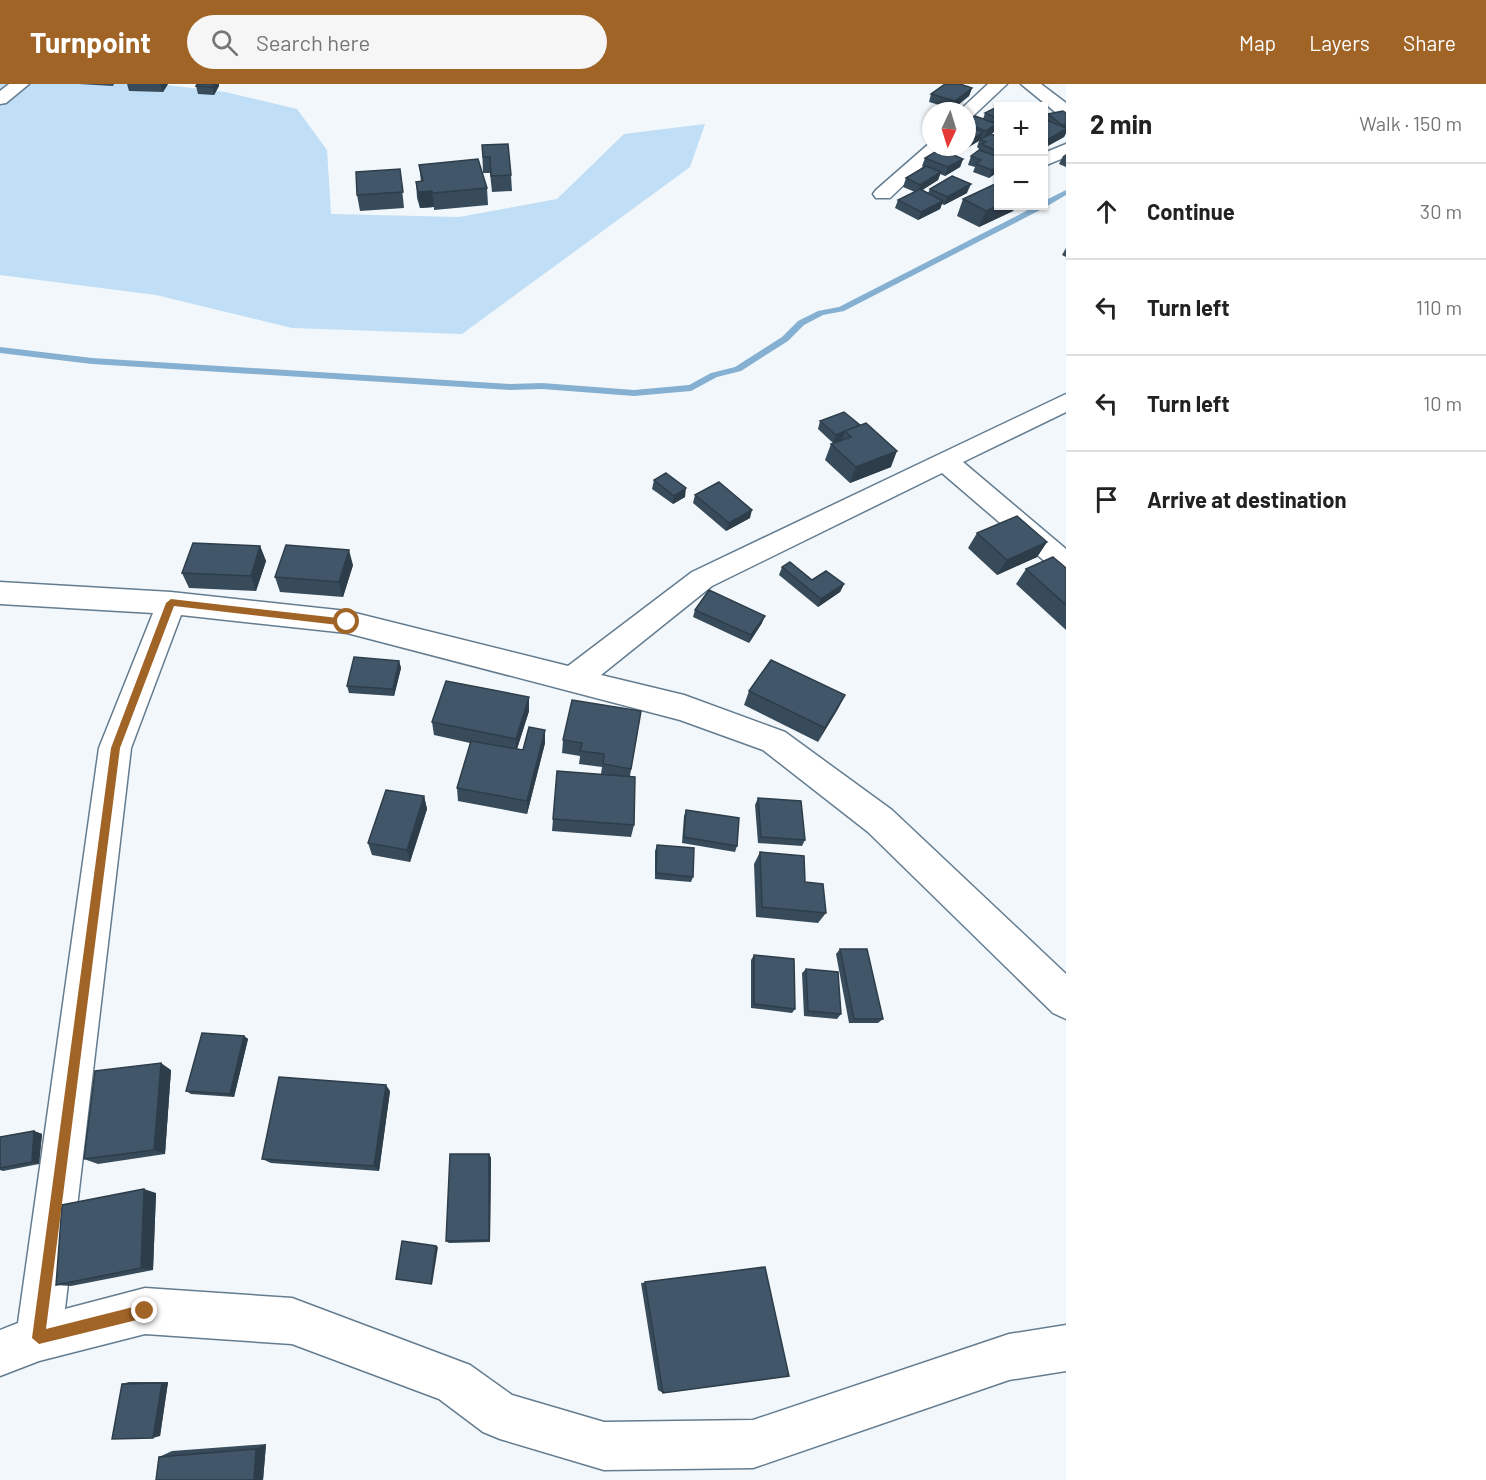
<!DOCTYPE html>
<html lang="en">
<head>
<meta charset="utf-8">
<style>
	:root { --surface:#fff; --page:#f6f6f6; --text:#222; --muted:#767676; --line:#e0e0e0; --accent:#a16427 }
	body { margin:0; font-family:Barlow,sans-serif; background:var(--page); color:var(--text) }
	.controls { position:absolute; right:18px; top:18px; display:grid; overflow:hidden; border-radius:0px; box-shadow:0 2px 4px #0004 }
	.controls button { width:54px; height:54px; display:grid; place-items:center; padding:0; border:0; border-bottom:2px solid var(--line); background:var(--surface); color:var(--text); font:30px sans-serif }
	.compass { position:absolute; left:922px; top:18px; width:54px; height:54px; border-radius:50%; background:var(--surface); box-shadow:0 2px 4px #0004; rotate:184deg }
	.stop { position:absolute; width:18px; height:18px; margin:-14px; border:4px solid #a16427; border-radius:50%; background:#fff }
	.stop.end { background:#a16427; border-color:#fff; box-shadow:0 2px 6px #0008 }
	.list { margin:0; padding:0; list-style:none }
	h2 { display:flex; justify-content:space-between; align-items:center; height:78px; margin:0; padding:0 24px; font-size:26px }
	h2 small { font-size:20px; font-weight:400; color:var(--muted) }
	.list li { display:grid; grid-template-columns:39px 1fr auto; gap:18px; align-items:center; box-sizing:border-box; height:96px; padding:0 24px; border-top:2px solid var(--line) }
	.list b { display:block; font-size:22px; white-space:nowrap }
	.list em { font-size:20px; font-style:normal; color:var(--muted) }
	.icon { flex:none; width:33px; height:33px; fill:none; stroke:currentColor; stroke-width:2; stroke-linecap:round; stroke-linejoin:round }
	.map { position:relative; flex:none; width:1066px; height:1396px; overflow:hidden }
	header { display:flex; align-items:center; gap:36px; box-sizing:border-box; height:84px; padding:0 30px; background:var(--accent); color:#fff }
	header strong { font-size:28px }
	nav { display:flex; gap:33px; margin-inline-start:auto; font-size:21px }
	.search { width:420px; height:54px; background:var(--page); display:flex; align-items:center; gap:15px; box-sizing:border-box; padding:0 21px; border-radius:33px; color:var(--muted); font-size:22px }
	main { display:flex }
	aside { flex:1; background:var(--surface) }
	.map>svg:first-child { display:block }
	.green { fill:#c0def5 }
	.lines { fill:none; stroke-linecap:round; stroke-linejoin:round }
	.stream { fill:#86b0d1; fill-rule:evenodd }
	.minor-casing { stroke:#647c8f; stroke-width:3 }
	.minor { fill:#fff; fill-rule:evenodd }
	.wall { fill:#384b5a }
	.shaded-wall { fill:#2e3d4a }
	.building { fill:#415769; stroke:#2e3d4a; stroke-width:1.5 }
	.route { fill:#a16427 }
</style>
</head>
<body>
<header>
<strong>Turnpoint</strong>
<div class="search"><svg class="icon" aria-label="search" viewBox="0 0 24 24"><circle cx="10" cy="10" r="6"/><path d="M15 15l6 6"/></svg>Search here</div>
<nav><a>Map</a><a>Layers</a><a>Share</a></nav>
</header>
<main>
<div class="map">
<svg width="1066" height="1396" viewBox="0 0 1066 1396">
	<rect width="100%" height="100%" fill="#f1f7fb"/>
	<!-- green -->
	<polygon class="green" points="0,0 158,0 225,8 297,25 327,66 331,130 459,133 557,115 624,50 705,40 690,83 462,250 292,244 156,211 0,191"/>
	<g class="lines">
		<!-- stream -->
		<polygon class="stream" points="1066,106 1066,111 1044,124 844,227 823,231 804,241 788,257 741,287 717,293 691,307 634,312 542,305 510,306 92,280 0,269 0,263 92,274 510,300 542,299 634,306 689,301 711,289 735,283 782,253 798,237 818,227 839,223 1036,122 1044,122 1044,117"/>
		<defs>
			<g id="minor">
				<polygon points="9,0 29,0 6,19 0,20 0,7"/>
				<polygon points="988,0 1007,0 973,32 967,33 967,27 959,27"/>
				<polygon points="1021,0 1041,0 1066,19 1066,33 1060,32"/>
				<polygon points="931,58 931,63 943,63 890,114 876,114 873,110 876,106"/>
				<polygon points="1066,60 1066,73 1044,82 1044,69"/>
				<polygon points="1066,310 1066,328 963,378 1066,465 1066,490 1056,487 942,389 712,502 601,591 684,611 785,648 892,726 1066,890 1066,935 1053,929 868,748 763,666 680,636 347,549 181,531 131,664 65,1225 145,1204 292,1214 470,1281 512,1311 604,1338 753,1336 1009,1250 1066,1241 1066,1287 1009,1296 753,1384 604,1386 500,1355 483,1348 439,1315 292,1260 145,1250 39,1277 0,1292 0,1246 18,1239 99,664 153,529 0,520 0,498 171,508 347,527 568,582 692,488"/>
			</g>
		</defs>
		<!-- minor casing -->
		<use href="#minor" class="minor-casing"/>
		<!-- minor -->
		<use href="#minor" class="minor"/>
	</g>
	<!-- wall -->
	<g class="wall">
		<polygon points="79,0 114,0 113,2"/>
		<polygon points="127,0 168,0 163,8 129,7"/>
		<polygon points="196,2 219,2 214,11 198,10"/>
		<polygon points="972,4 969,12 953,25 929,18 931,10"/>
		<polygon points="999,22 999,44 996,43 994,48 991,50 999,53 999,87 989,94 973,88 975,83 968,81 971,72 979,67 979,65 977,63 979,57 967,64 964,63 967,63 967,37 983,35 985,29"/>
		<polygon points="1066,29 1066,49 1064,53 1044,64 1044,35 1045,35 1048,30"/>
		<polygon points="482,61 511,91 512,107 492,108 490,89 483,89"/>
		<polygon points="1066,70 1066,83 1059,80 1063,72"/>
		<polygon points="925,74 963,75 960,83 945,92 940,90 938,96 922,106 928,109 930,105 967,109 944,121 942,120 940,125 918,136 895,124 898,116 915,108 903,103 906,94 924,83 922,82"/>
		<polygon points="419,81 487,104 488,121 434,126 434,123 420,124 417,114 416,98 421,98"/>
		<polygon points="400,85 404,124 360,127 357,111"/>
		<polygon points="963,115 999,122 1015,122 1013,127 979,143 957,132"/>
		<polygon points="1066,164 1066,173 1062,171"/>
		<polygon points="844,328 891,383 850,399 825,376 831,360 833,359 818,345 820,337"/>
		<polygon points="654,396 685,413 673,420 652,405"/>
		<polygon points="695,411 750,434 726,447 693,419"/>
		<polygon points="977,449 1047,458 1037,473 997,491 968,464"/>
		<polygon points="260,462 266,477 256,507 189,504 182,489"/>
		<polygon points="353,481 343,513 280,508 275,493"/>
		<polygon points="782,483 812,496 844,500 840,508 818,523 779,491"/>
		<polygon points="1066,484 1066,546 1016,500 1026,485"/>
		<polygon points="695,526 762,539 749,559 693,533"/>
		<polygon points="399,577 401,584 394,612 349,609 347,602"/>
		<polygon points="749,607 845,611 818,658 744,621"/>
		<polygon points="529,613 529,627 517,665 523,666 545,659 527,730 458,717 457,704 470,659 434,651 432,638"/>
		<polygon points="641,627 630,692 634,741 631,753 552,747 553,735 601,690 602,683 579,680 580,672 562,669 563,656"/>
		<polygon points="424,712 427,725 410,778 372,771 368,759"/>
		<polygon points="758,714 805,756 802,762 758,759 755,721"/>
		<polygon points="686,726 737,762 735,768 682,759 684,732"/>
		<polygon points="657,761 693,793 691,798 655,795 655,767"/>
		<polygon points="760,768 805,798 826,829 818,839 756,833 754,780"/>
		<polygon points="840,865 883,935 878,939 849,939 836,870"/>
		<polygon points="754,871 795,925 792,929 751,924 751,876"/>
		<polygon points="806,885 841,930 837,935 804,932 802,889"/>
		<polygon points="244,952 248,955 234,1013 191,1010 186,1007"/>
		<polygon points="171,986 165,1070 98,1080 84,1075"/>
		<polygon points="390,1007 379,1087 271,1079 262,1075"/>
		<polygon points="34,1047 42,1050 39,1080 3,1087 0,1086 0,1053"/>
		<polygon points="489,1070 491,1074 490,1158 449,1159 446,1157"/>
		<polygon points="156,1109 153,1186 71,1202 56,1201"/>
		<polygon points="765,1183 663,1309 658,1306 641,1199"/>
		<polygon points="129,1298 168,1298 160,1352 122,1300"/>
		<polygon points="266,1360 263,1396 156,1396 159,1373 172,1367"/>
	</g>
	<!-- shaded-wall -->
	<g class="shaded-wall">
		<polygon points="160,0 168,0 163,8"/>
		<polygon points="214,0 219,0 219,2 214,11 212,3"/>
		<polygon points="972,4 969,12 953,25 955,17"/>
		<polygon points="997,40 994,48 983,55 986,47"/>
		<polygon points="1066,40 1066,49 1064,53 1044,64 1045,57 1059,49 1062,41"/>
		<polygon points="983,48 980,56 967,64 971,56"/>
		<polygon points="963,75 960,83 945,92 948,83"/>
		<polygon points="999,82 999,87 989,94 992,86"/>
		<polygon points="941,88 938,96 918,109 920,101"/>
		<polygon points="971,100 967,109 944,121 947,113"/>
		<polygon points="432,107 434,123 420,124 418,108"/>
		<polygon points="943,117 940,125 918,136 921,128"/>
		<polygon points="999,121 1015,122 1013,127 979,143 986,127"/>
		<polygon points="845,348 842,356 833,359 836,351"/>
		<polygon points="897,367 891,383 850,399 856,383"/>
		<polygon points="686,404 685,413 673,420 674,412"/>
		<polygon points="752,426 750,434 726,447 729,439"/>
		<polygon points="1047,458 1037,473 997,491 1007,476"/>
		<polygon points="260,462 266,477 256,507 251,492"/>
		<polygon points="349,466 353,481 343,513 339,498"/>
		<polygon points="844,500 840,508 818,523 821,515"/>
		<polygon points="765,532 762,539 749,559 751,551"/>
		<polygon points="399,577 401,584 394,612 393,605"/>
		<polygon points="845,611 838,625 818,658 825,644"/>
		<polygon points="529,613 529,627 516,668 516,655"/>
		<polygon points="545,646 545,659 527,730 527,717"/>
		<polygon points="424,712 427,725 410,778 407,766"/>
		<polygon points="244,952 248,955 234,1013 230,1010"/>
		<polygon points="161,979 171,986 165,1070 154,1066"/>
		<polygon points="386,1001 390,1007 379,1087 374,1082"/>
		<polygon points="34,1047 42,1050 39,1080 32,1078"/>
		<polygon points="489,1070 491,1074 490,1158 489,1156"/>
		<polygon points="144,1105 156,1109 153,1186 141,1184"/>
		<polygon points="436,1162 438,1163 432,1201 431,1200"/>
		<polygon points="168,1298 160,1352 153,1354 162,1299"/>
		<polygon points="266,1360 263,1396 254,1396 256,1365"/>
	</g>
	<!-- building -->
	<g class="building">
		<polygon points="197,0 214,0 212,3 196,2"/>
		<polygon points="945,0 960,0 972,4 955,17 931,10"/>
		<polygon points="1001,21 1005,22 999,22 999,35 985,29"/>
		<polygon points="1063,27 1066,29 1066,40 1062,41 1048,30"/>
		<polygon points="975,32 997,40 986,47 967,40 967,37"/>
		<polygon points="1044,35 1066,44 1066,45 1045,57 1044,56"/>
		<polygon points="967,42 983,48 971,56 967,55"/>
		<polygon points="991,50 999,53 999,68 981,60 986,58 980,55"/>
		<polygon points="508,60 511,91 491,92 490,73 483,73 482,61"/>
		<polygon points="940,65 963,75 948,83 925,74"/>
		<polygon points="979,66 999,73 999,82 992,86 976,80 981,76 971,72"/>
		<polygon points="478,75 487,104 433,109 432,107 418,108 416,98 423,97 419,81"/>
		<polygon points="926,82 941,88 920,101 906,94"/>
		<polygon points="400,85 403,108 357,111 356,88"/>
		<polygon points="952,92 971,100 947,113 930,105"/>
		<polygon points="997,99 999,100 999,121 986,127 963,115"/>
		<polygon points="920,105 943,117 921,128 898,116"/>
		<polygon points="844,328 860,341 836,351 820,337"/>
		<polygon points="866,339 897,367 856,383 831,360 851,353 845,347"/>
		<polygon points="666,389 686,404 674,412 654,396"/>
		<polygon points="719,398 752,426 729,439 695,411"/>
		<polygon points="1017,432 1047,458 1007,476 977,449"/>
		<polygon points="193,459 260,462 251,492 182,489"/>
		<polygon points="286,461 349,466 339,498 275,493"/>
		<polygon points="1053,473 1066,484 1066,521 1026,485"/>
		<polygon points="790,478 812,496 826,487 844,500 821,515 782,483"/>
		<polygon points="709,506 765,532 751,551 695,526"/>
		<polygon points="354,573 399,577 393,605 347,602"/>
		<polygon points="771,576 845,611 825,644 749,607"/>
		<polygon points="446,597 529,613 516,655 432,638"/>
		<polygon points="572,616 641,627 631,685 603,680 604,670 580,667 582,659 563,656"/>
		<polygon points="529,643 545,646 527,717 457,704 471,657 523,666"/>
		<polygon points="557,687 635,693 634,741 553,735"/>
		<polygon points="386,706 424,712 407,766 368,759"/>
		<polygon points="758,714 801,717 805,756 761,753"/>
		<polygon points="686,726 739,734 737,762 684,753"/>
		<polygon points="657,761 694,764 693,793 656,789"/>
		<polygon points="760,768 804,772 805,798 823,800 826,829 762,823"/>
		<polygon points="840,865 867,865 883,935 854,935"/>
		<polygon points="754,871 794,875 795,925 754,920"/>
		<polygon points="806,885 838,888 841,930 808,927"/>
		<polygon points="202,949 244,952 230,1010 186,1007"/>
		<polygon points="161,979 154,1066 84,1075 95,987"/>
		<polygon points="279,993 386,1001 374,1082 262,1075"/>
		<polygon points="34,1047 32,1078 0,1084 0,1053"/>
		<polygon points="450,1070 489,1070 489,1156 446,1157"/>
		<polygon points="144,1105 141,1184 56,1201 62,1121"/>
		<polygon points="402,1157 436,1162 431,1200 396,1195"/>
		<polygon points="765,1183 789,1292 663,1309 645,1198"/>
		<polygon points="162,1299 153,1354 112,1355 122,1300"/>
		<polygon points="256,1365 254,1396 156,1396 159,1373"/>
	</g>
	<!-- route -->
	<polygon class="route" points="171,515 347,535 352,538 347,542 174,522 120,664 46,1245 145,1220 152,1227 145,1234 39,1260 32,1254 111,664 166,519"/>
</svg>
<div class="controls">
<button>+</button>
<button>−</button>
</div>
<svg class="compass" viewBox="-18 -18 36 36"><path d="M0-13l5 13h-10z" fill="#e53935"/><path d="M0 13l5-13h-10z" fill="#767676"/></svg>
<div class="stop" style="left:347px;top:538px"></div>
<div class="stop end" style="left:145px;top:1227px"></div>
</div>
<aside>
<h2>2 min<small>Walk · 150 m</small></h2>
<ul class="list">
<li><svg class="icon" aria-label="ahead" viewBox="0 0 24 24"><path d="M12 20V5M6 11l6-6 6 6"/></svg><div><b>Continue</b></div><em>30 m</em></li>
<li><svg class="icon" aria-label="left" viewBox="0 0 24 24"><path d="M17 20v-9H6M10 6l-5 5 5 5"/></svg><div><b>Turn left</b></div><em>110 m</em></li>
<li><svg class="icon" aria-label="left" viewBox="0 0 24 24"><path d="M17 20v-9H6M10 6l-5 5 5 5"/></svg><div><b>Turn left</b></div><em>10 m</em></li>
<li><svg class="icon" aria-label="arrive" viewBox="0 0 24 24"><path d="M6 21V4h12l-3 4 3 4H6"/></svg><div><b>Arrive at destination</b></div></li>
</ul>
</aside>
</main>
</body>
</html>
